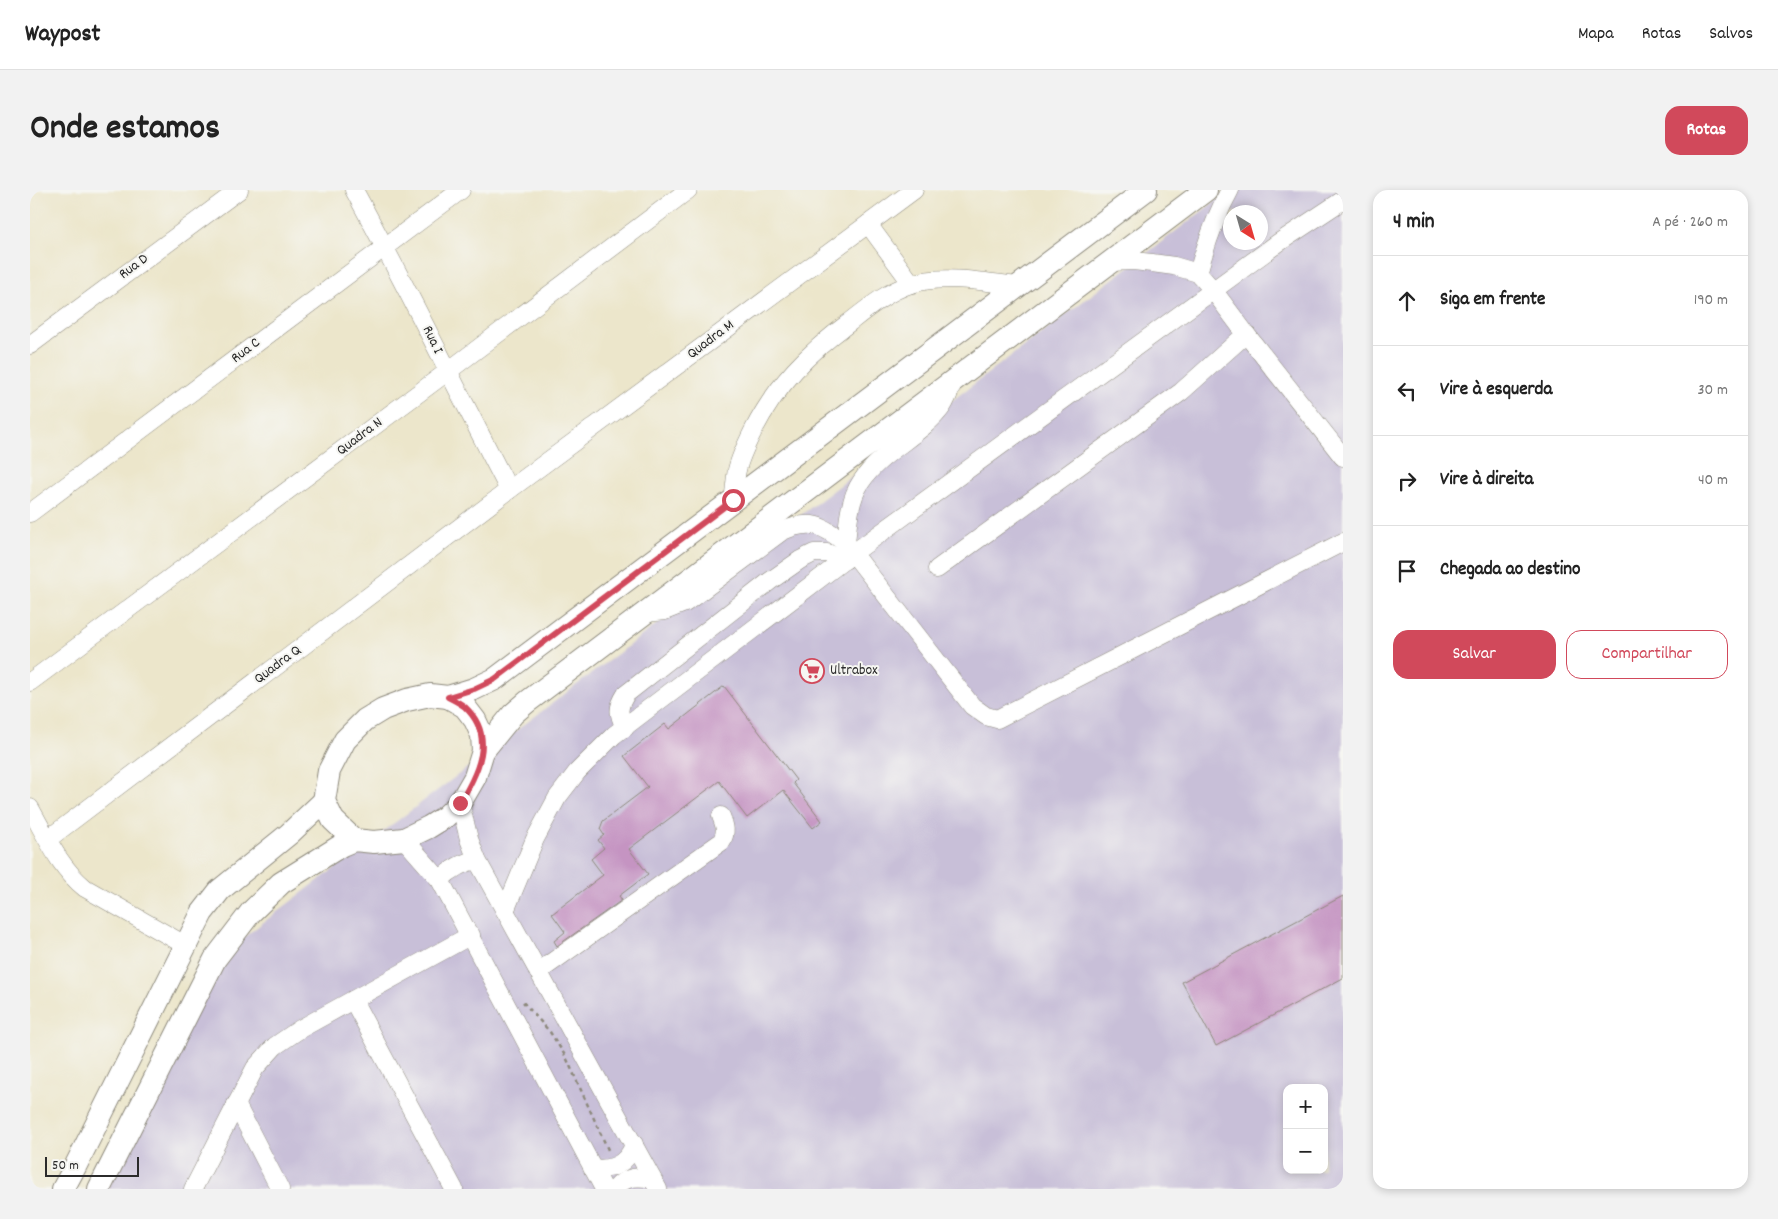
<!DOCTYPE html>
<html lang="pt">
<head>
<meta charset="utf-8">
<style>
	:root { --surface:#fff; --page:#f2f2f2; --text:#222; --muted:#767676; --line:#e0e0e0; --accent:#d1495b }
	body { margin:0; font-family:Dekko,sans-serif; background:var(--page); color:var(--text) }
	.controls { position:absolute; right:15px; bottom:15px; display:grid; overflow:hidden; border-radius:10px; box-shadow:0 2px 8px #0003 }
	.controls button { width:45px; height:45px; display:grid; place-items:center; padding:0; border:0; border-bottom:1px solid var(--line); background:var(--surface); color:var(--text); font:25px sans-serif }
	.compass { position:absolute; left:1193px; top:15px; width:45px; height:45px; border-radius:50%; background:var(--surface); box-shadow:0 2px 8px #0003; rotate:143deg }
	.scale { position:absolute; left:15px; bottom:12px; width:94px; box-sizing:border-box; padding-left:5px; border:2px solid #2b2b2b; border-top:0; font-size:14px; line-height:18px; white-space:nowrap; color:#2b2b2b; -webkit-text-stroke:4px #f6f6f2; paint-order:stroke }
	.stop { position:absolute; width:15px; height:15px; margin:-11px; border:4px solid #d1495b; border-radius:50%; background:#fff }
	.stop.end { background:#d1495b; border-color:#fff; box-shadow:0 1px 5px #0008 }
	.list { margin:0; padding:0; list-style:none }
	h2 { display:flex; justify-content:space-between; align-items:center; height:65px; margin:0; padding:0 20px; font-size:21px }
	h2 small { font-size:16px; font-weight:400; color:var(--muted) }
	.list li { display:grid; grid-template-columns:32px 1fr auto; gap:15px; align-items:center; box-sizing:border-box; height:90px; padding:0 20px; border-top:1px solid var(--line) }
	.list b { display:block; font-size:19px; white-space:nowrap }
	.list em { font-size:16px; font-style:normal; color:var(--muted) }
	.actions { display:flex; gap:10px; padding:15px 20px }
	.actions a { flex:1; padding:11px 0; border:1px solid var(--accent); border-radius:15px; text-align:center; font-size:18px; color:var(--accent) }
	.actions .main { background:var(--accent); color:#fff }
	.icon { flex:none; width:28px; height:28px; fill:none; stroke:currentColor; stroke-width:2; stroke-linecap:round; stroke-linejoin:round }
	.map { position:relative; flex:none; width:1313px; height:999px; overflow:hidden; border-radius:15px }
	header { display:flex; align-items:center; gap:30px; box-sizing:border-box; height:70px; padding:0 25px; background:var(--surface); border-bottom:1px solid var(--line) }
	header strong { font-size:24px }
	nav { display:flex; gap:28px; margin-inline-start:auto; font-size:18px }
	.intro { display:flex; align-items:center; justify-content:space-between; box-sizing:border-box; height:120px; padding:0 30px }
	h1 { margin:0; font-size:35px }
	.button { padding:12px 22px; border-radius:15px; background:var(--accent); color:#fff; font-size:18px; font-weight:700 }
	main { display:flex; gap:30px; padding:0 30px }
	aside { flex:1; background:var(--surface); border-radius:15px; box-shadow:0 2px 8px #0003 }
	.map>svg:first-child { display:block }
	.industrial { fill:#c8bfd8; fill-rule:evenodd }
	.building { fill:#c594c2 }
	.lines { fill:none; stroke-linecap:round; stroke-linejoin:round }
	.minor-casing { stroke:#8c887b; stroke-width:19 }
	.major-casing { stroke:#8c887b; stroke-width:24 }
	.path { stroke:#8c887b; stroke-width:2.5; stroke-dasharray:4 4; stroke-linecap:butt }
	.minor { stroke:#fff; stroke-width:18 }
	.major { stroke:#fff; stroke-width:22 }
	.route { stroke:#d1495b; stroke-width:6 }
	.labels { text-anchor:middle; dominant-baseline:central; stroke-width:4; stroke-linejoin:round; paint-order:stroke }
	.street-label { font-size:15px; fill:#2b2b2b; stroke:#f6f6f2 }
	.poi-label { font-size:15px; fill:#2b2b2b; stroke:#f6f6f2; text-anchor:start }
</style>
</head>
<body>
<header>
<strong>Waypost</strong>
<nav><a>Mapa</a><a>Rotas</a><a>Salvos</a></nav>
</header>
<div class="intro"><h1>Onde estamos</h1><a class="button">Rotas</a></div>
<main>
<div class="map">
<svg width="1313" height="999" viewBox="0 0 1313 999">
	<rect width="100%" height="100%" fill="#f6f6f2"/>
	<filter id="ink" filterUnits="userSpaceOnUse"><feTurbulence type="fractalNoise" baseFrequency=".02" numOctaves="2"/><feDisplacementMap in="SourceGraphic" scale="10" xChannelSelector="R" yChannelSelector="G"/><feConvolveMatrix kernelMatrix="1 2 1 2 8 2 1 2 1" color-interpolation-filters="sRGB"/></filter>
	<filter id="wash" filterUnits="userSpaceOnUse"><feTurbulence type="fractalNoise" baseFrequency=".0096" numOctaves="4" result="noise"/><feDisplacementMap in="SourceGraphic" scale="20" xChannelSelector="R" yChannelSelector="G"/><feGaussianBlur stdDeviation="1.12" result="paint"/><feColorMatrix in="noise" values="0 0 0 0 0 0 0 0 0 0 0 0 0 0 0 0 0 1.4 0 .05"/><feComposite in="paint" operator="in"/></filter>
	<g filter="url(#wash)">
		<rect width="100%" height="100%" fill="#ece6cb"/>
		<!-- industrial -->
		<path class="industrial" d="M1200 0H1313V999H59L185 769ZM1200 22H1230V52H1200ZM1257 898H1294V980H1257Z"/>
		<g id="blocks">
			<!-- building -->
			<g class="building">
				<polygon points="694,496 766,590 763,593 792,631 783,638 753,600 717,628 689,591 599,659 618,684 589,706 592,710 527,756 524,751 535,742 522,724 573,685 561,669 574,658 568,650 574,645 570,639 573,631 618,597 594,566 635,534 639,539"/>
				<polygon points="1313,706 1313,788 1186,856 1152,792"/>
			</g>
		</g>
	</g>
	<g filter="url(#ink)">
		<use href="#blocks" fill-opacity="0" stroke="#8c887b" stroke-width="1"/>
		<g class="lines">
			<defs>
				<g id="minor">
					<path d="M324 0C378 99 427 200 479 300"/>
					<polyline points="838,34 882,94"/>
					<path d="M1168 83C1176 54 1185 27 1200 0"/>
					<polyline points="1216,144 1313,267"/>
					<polyline points="0,155 209,0"/>
					<path d="M703 310C705 300 705 289 707 280 710 267 717 253 723 241 747 194 778 163 820 132 839 117 859 101 881 94 912 84 956 92 987 96"/>
					<polyline points="0,323 431,0"/>
					<path d="M816 354C818 333 819 310 831 292 851 261 891 246 912 217 918 208 921 198 924 189"/>
					<polyline points="907,379 1151,202 1216,144 1183,100 1168,83 1144,76 1122,73 1103,71 1080,72"/>
					<path d="M616 423 635 421 655 413 751 342C780 328 793 335 816 354L942 516 956 526 967 529 1313 352"/>
					<polyline points="0,492 417,182 658,0"/>
					<path d="M595 538C588 523 587 518 596 504L740 391 770 370 784 363H797L815 370"/>
					<polyline points="430,613 439,649 447,670 628,999"/>
					<path d="M0 618C16 646 29 677 55 698L155 755"/>
					<polyline points="18,649 479,300 884,0"/>
					<polyline points="374,649 410,690 574,999"/>
					<path d="M410 690C421 679 432 672 447 670"/>
					<polyline points="475,721 505,649 527,608 547,582 584,545 822,364 1248,53 1313,10"/>
					<path d="M508 782 691 652C697 643 695 636 691 626"/>
					<polyline points="323,810 424,999"/>
					<polyline points="206,914 250,999"/>
					<path d="M562 978C582 981 598 973 604 954"/>
					<polyline points="163,999 225,878 245,856 270,839 441,745"/>
					<path d="M585 999C595 986 608 986 622 989"/>
				</g>
				<g id="major">
					<polyline points="453,561 483,524 497,512 1176,0"/>
					<polyline points="324,650 303,630 294,611 299,581 315,550 335,530 353,519 377,510 400,505 418,507 444,499 465,489 1116,0"/>
					<polyline points="33,999 46,975 172,723 190,700 259,644 294,611"/>
					<polyline points="69,999 185,769 221,722 251,693 312,655 324,650 344,652 374,649 399,637 415,627 430,613 445,587 453,561 452,545 445,530 435,517 418,507"/>
				</g>
			</defs>
			<!-- minor casing -->
			<use href="#minor" class="minor-casing"/>
			<!-- major casing -->
			<use href="#major" class="major-casing"/>
			<!-- path -->
			<polyline class="path" points="493,812 520,842 536,867 579,962"/>
			<!-- minor -->
			<use href="#minor" class="minor"/>
			<!-- major -->
			<use href="#major" class="major"/>
		</g>
	</g>
	<g class="lines" filter="url(#ink)">
		<!-- route -->
		<path class="route" d="M430 613C447 583 467 547 435 517 430 513 424 510 418 507L444 499 465 489 703 310"/>
	</g>
	<!-- icons -->
	<defs>
		<symbol id="supermarket-ring" viewBox="-11 -11 22 22"><circle r="9.5" fill="#f6f6f2" stroke="#d1495b" stroke-width="1.5"/><path d="M-6-5.5h2.5l.6 2H6L4.5 2H-2.5L-4.4-4H-6ZM-1.5 3.2a1.3 1.3 0 1 0 .1 0ZM3 3.2a1.3 1.3 0 1 0 .1 0Z" fill="#d1495b"/></symbol>
	</defs>
	<g fill-rule="evenodd">
		<use href="#supermarket-ring" x="768" y="467" width="28" height="28"/>
	</g>
	<g class="labels">
		<!-- street labels -->
		<g class="street-label">
			<text transform="translate(104 77) rotate(-37)">Rua D</text>
			<text transform="translate(402 150) rotate(64)">Rua I</text>
			<text transform="translate(681 150) rotate(-37)">Quadra M</text>
			<text transform="translate(216 161) rotate(-37)">Rua C</text>
			<text transform="translate(330 247) rotate(-37)">Quadra N</text>
			<text transform="translate(248 475) rotate(-37)">Quadra Q</text>
		</g>
		<!-- poi labels -->
		<g class="poi-label">
			<text x="800" y="481">Ultrabox</text>
		</g>
	</g>
</svg>
<div class="controls">
<button>+</button>
<button>−</button>
</div>
<svg class="compass" viewBox="-18 -18 36 36"><path d="M0-13l5 13h-10z" fill="#e53935"/><path d="M0 13l5-13h-10z" fill="#767676"/></svg>
<div class="scale">50 m</div>
<div class="stop" style="left:703px;top:310px"></div>
<div class="stop end" style="left:430px;top:613px"></div>
</div>
<aside>
<h2>4 min<small>A pé · 260 m</small></h2>
<ul class="list">
<li><svg class="icon" aria-label="ahead" viewBox="0 0 24 24"><path d="M12 20V5M6 11l6-6 6 6"/></svg><div><b>Siga em frente</b></div><em>190 m</em></li>
<li><svg class="icon" aria-label="left" viewBox="0 0 24 24"><path d="M17 20v-9H6M10 6l-5 5 5 5"/></svg><div><b>Vire à esquerda</b></div><em>30 m</em></li>
<li><svg class="icon" aria-label="right" viewBox="0 0 24 24"><path d="M7 20v-9h11M14 6l5 5-5 5"/></svg><div><b>Vire à direita</b></div><em>40 m</em></li>
<li><svg class="icon" aria-label="arrive" viewBox="0 0 24 24"><path d="M6 21V4h12l-3 4 3 4H6"/></svg><div><b>Chegada ao destino</b></div></li>
</ul>
<div class="actions"><a class="main">Salvar</a><a>Compartilhar</a></div>
</aside>
</main>
</body>
</html>
